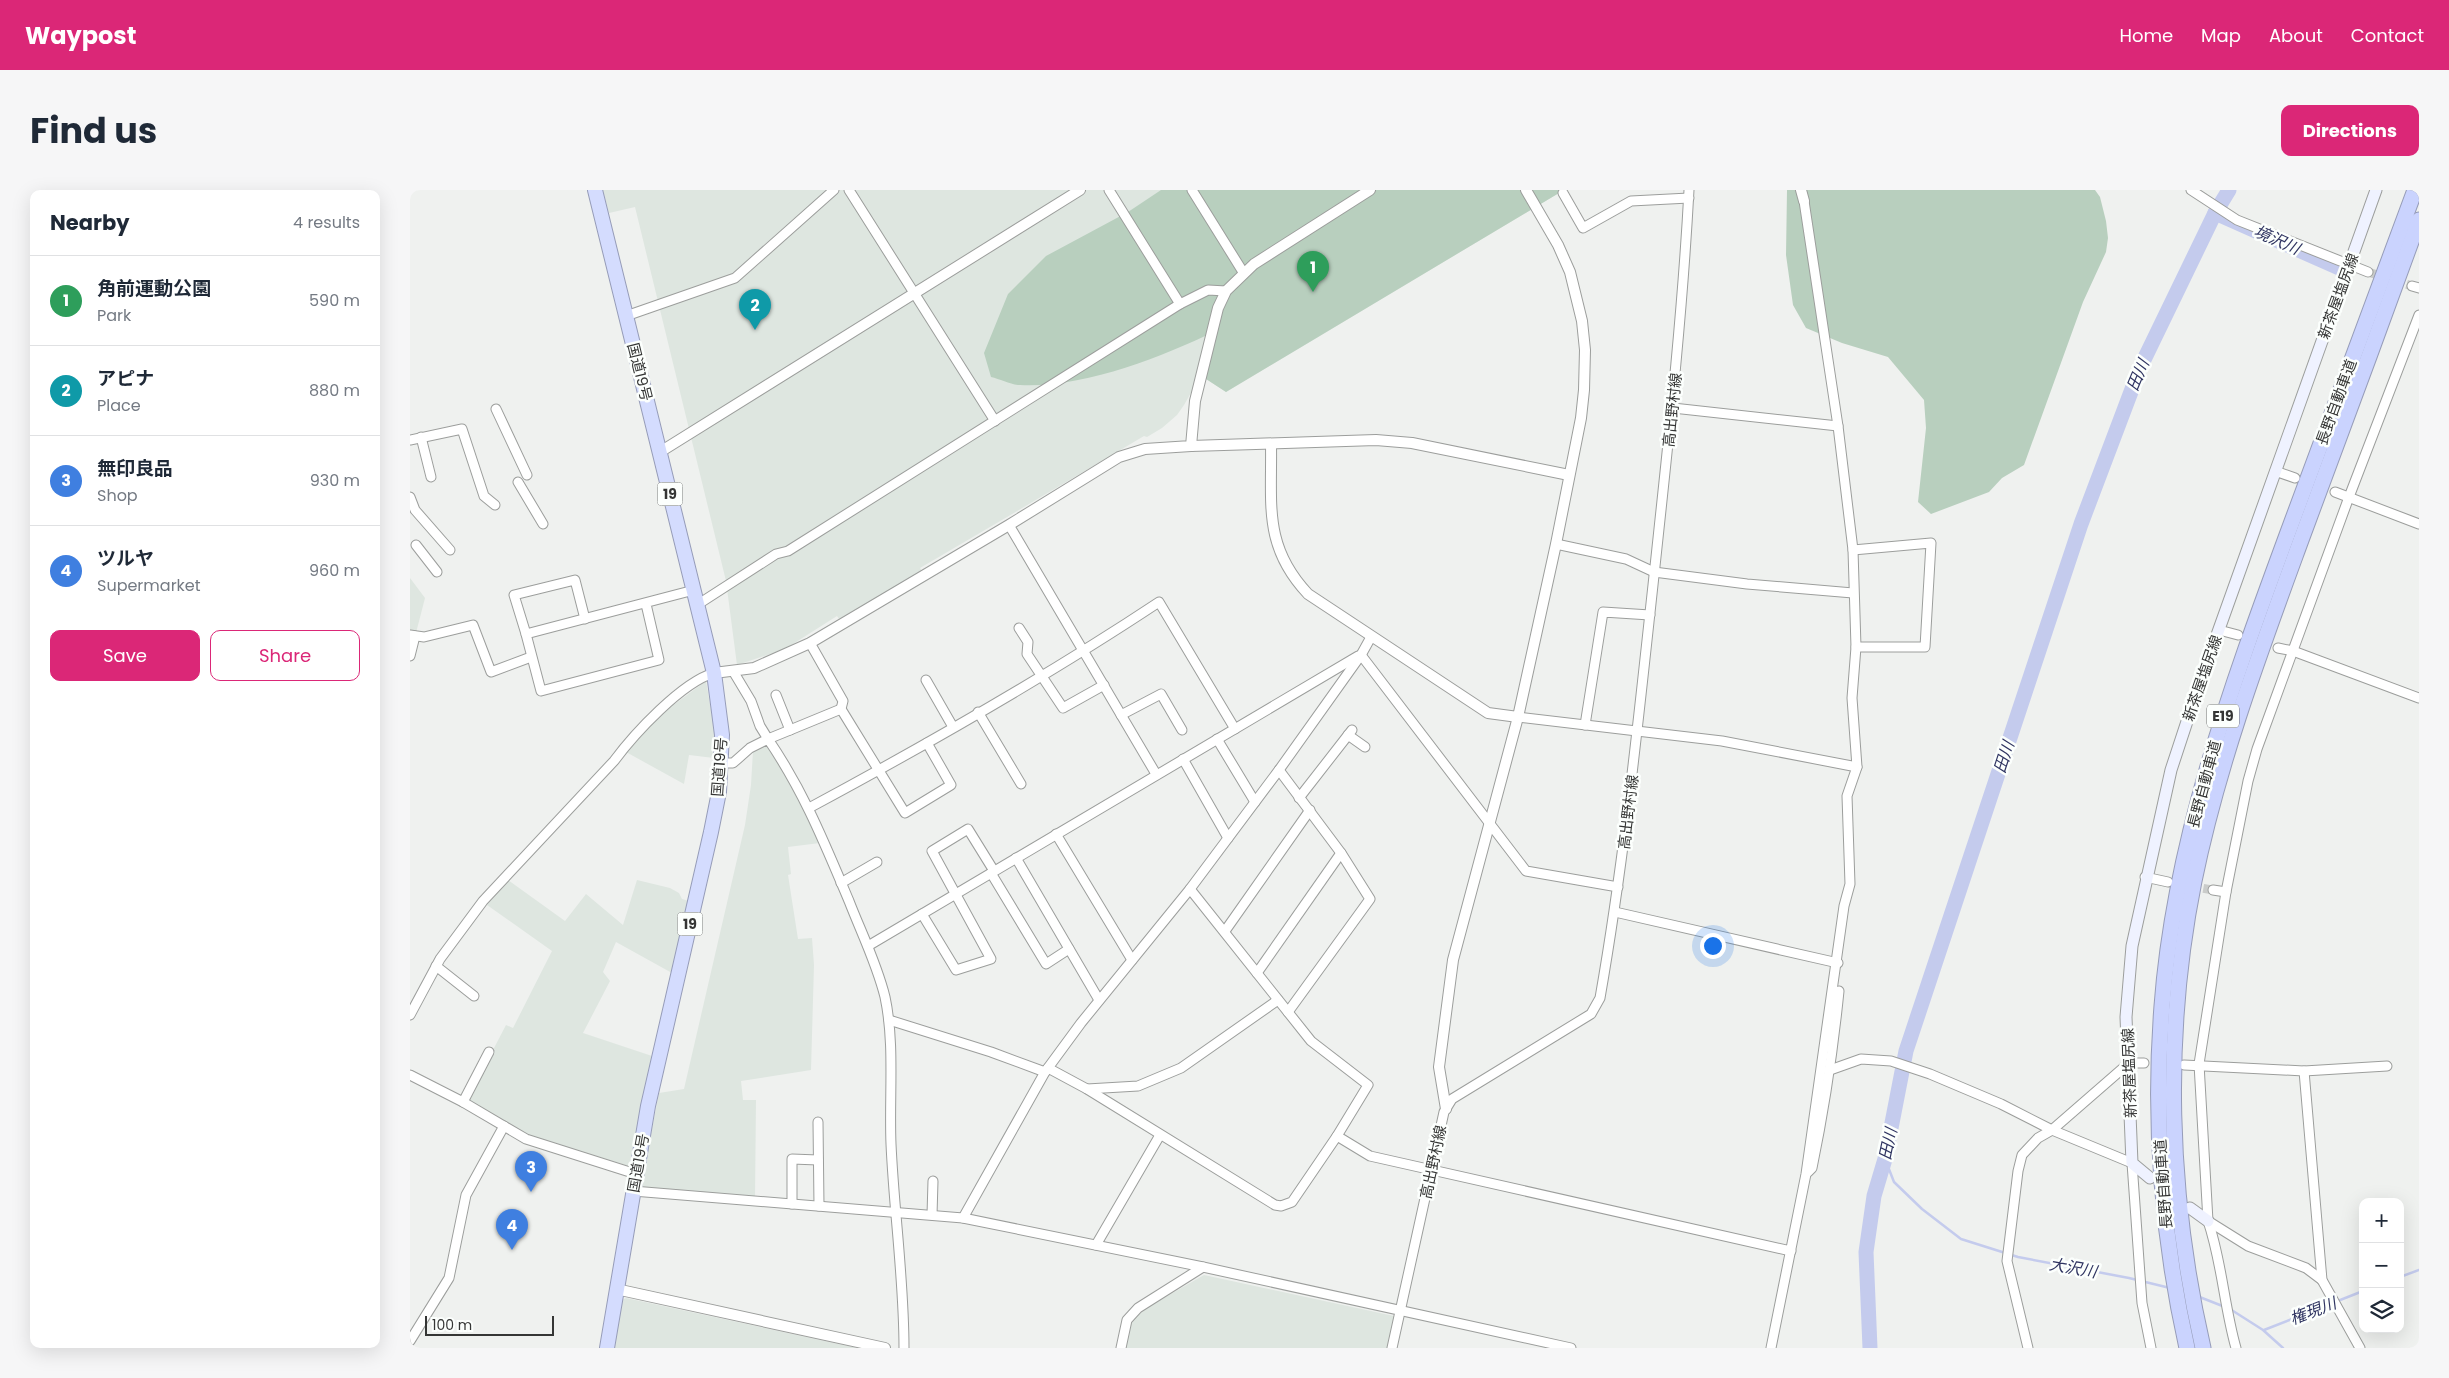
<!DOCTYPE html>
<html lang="en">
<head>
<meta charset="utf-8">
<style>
	:root { --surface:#fff; --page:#f6f6f7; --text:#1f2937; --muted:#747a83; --line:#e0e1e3; --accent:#db2777 }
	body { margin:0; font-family:Poppins,"Noto Sans JP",sans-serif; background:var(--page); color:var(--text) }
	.controls { position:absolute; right:15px; bottom:15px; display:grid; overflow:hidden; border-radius:10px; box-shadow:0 5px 20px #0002 }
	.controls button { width:45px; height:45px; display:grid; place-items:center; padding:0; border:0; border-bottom:1px solid var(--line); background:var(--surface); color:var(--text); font:25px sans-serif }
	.scale { position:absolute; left:15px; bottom:12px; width:129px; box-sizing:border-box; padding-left:5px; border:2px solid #353635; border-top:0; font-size:14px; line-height:18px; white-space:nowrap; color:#353635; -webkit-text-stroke:4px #fcfffd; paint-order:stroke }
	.you { position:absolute; left:1302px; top:755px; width:18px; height:18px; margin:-12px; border:4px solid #fff; border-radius:50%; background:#1a73e8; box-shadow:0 0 0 8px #1a73e833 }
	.badge { display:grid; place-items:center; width:32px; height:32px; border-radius:50%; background:var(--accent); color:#fff; font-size:16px; font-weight:700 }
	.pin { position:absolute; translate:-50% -41px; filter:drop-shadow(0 1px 2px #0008) }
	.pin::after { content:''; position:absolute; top:26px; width:18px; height:15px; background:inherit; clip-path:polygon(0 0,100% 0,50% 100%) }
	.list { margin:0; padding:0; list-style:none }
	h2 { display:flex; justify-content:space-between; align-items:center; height:65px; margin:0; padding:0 20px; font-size:21px }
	h2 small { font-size:16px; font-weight:400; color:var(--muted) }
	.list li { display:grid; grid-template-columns:32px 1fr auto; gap:15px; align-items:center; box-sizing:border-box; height:90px; padding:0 20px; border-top:1px solid var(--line) }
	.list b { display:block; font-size:19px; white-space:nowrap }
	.list p { margin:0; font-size:16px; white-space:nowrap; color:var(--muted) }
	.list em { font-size:16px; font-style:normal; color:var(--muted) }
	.actions { display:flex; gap:10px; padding:15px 20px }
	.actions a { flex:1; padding:11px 0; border:1px solid var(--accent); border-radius:10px; text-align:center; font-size:18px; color:var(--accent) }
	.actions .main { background:var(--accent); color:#fff }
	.icon { flex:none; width:28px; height:28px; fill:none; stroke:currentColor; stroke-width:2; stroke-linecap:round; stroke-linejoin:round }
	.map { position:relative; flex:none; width:2009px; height:1158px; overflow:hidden; border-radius:10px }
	header { display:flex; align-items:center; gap:30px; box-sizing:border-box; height:70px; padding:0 25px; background:var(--accent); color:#fff }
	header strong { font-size:24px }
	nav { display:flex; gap:28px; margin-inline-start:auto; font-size:18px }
	.intro { display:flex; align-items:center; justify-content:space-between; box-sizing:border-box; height:120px; padding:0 30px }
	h1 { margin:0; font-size:35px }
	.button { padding:12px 22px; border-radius:10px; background:var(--accent); color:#fff; font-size:18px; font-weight:700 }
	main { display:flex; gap:30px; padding:0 30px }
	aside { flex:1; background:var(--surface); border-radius:10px; box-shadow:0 5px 20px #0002 }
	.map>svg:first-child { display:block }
	.built { fill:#dee6e0 }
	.green { fill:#b8cfbe }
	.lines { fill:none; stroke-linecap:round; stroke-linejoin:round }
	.stream { stroke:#c4cbed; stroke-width:2.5 }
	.river { stroke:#c4cbed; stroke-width:15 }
	.minor-tunnel { stroke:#caccca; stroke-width:9; stroke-dasharray:9 4.5; stroke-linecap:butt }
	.minor-casing { stroke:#9c9e9c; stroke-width:11 }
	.tertiary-casing { stroke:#9c9e9c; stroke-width:12 }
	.secondary-casing { stroke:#9c9e9c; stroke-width:13 }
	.trunk-casing { stroke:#969cb8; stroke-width:16 }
	.motorway-casing { stroke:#969cb8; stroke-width:17 }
	.minor { stroke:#fff; stroke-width:9 }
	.tertiary { stroke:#fff; stroke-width:10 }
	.secondary { stroke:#eff2ff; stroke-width:11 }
	.trunk { stroke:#d4dcfe; stroke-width:14 }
	.motorway { stroke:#cad3fe; stroke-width:15 }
	.labels { text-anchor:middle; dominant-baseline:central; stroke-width:5; stroke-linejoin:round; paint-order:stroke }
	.shield { fill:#fcfffd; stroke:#717271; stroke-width:1 }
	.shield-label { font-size:14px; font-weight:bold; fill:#353635 }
	.street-label { font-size:15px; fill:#353635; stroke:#fcfffd }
	.water-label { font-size:16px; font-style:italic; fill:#2f3461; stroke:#fcfffd }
</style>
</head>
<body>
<header>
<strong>Waypost</strong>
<nav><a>Home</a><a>Map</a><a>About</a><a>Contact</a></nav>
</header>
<div class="intro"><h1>Find us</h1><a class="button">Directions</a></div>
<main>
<aside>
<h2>Nearby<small>4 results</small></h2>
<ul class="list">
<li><span class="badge" style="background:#2e9e5b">1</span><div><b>角前運動公園</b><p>Park</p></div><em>590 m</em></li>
<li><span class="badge" style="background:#0f9aa8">2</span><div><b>アピナ</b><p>Place</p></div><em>880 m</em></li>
<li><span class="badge" style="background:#3f7fe0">3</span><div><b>無印良品</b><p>Shop</p></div><em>930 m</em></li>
<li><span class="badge" style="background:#3f7fe0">4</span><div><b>ツルヤ</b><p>Supermarket</p></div><em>960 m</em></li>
</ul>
<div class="actions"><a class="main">Save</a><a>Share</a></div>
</aside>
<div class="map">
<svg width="2009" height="1158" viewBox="0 0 2009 1158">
	<rect width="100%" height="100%" fill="#eff1ef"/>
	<!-- built -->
	<g class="built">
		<polygon points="193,0 1154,0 816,202 787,183 782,201 774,215 767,225 752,238 737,247 734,246 597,327 510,378 512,381 429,429 427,426 375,459 327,475 316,391 225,17 199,23"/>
		<polygon points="0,388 15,408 0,466"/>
		<polygon points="296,491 305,543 304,568 279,565 274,594 216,562 232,543 258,519"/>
		<polygon points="358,555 390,607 410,653 378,657 381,684 378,685 388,749 402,748 404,775 401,880 331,891 333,910 346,910 345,1008 233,997 231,994 249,903 274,899 335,635 341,595 343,561"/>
		<polygon points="98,690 155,731 176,704 213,735 227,690 260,698 269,703 272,709 279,711 262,783 206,752 193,782 200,791 173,843 242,866 219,976 113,944 57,910 96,835 103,838 142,761 77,715"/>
		<polygon points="794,1085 984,1126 977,1158 715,1158 720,1134 731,1121"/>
		<polygon points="216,1108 447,1158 204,1158 212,1110"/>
	</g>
	<!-- green -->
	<g class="green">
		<path d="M751 0H1154L816 202 796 189 806 141C749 168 674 198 610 195 601 195 590 189 581 187L574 163 598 104 636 66 718 22Z"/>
		<polygon points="1377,0 1685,0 1690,7 1696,31 1698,48 1696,62 1673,112 1614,275 1592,288 1579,302 1521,324 1508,312 1516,238 1514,210 1478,167 1432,153 1396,138 1383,115 1376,65"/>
	</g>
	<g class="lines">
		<!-- stream -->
		<g class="stream">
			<polyline points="1475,969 1484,992 1512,1019 1551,1049 1608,1067 1719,1088 1760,1098"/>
			<polyline points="1990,1087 2009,1080"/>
			<polyline points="1787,1106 1815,1117"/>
			<polyline points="1820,1119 1853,1140 1873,1158"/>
			<polyline points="1854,1140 1953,1101"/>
		</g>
		<!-- river -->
		<g class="river">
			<polyline points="1805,23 1929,78"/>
			<polyline points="1460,1158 1456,1062 1464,1006 1475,969 1496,861 1671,334 1730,178 1805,23 1819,0"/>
		</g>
		<!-- minor-tunnel -->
		<g class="minor-tunnel">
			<polyline points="1958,82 2002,96"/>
			<polyline points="1780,696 1803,700"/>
		</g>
		<defs>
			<g id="minor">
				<polyline points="439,0 585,231"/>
				<polyline points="699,0 770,114"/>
				<polyline points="782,0 833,82"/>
				<polyline points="1781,0 1827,30 1958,82"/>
				<polyline points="1153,3 1173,38 1221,11 1279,8"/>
				<polyline points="2002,96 2009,98"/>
				<polyline points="216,126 325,88 424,0"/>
				<polyline points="1263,218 1428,236"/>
				<polyline points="86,219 117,285"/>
				<polyline points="11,247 21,287"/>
				<polyline points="0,250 52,239 74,306 85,315"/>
				<polyline points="1865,281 1885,288"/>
				<polyline points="108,292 133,334"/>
				<polyline points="1925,302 2009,334"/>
				<polyline points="0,307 5,320 40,360"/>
				<polyline points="599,335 746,584"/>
				<polyline points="1146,354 1216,369 1244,382 1337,394 1443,403"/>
				<polyline points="6,355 27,382"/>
				<polyline points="1443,360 1521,353 1515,457 1446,457"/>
				<polyline points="236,414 249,470 131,501 116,444 284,400"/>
				<polyline points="287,415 366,364 378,361 770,114 798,100 816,101"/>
				<polyline points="609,438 618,452 617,464 653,518 694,495"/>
				<polyline points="1809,440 1828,445"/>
				<polyline points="116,444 104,405 165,390 175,429"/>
				<polyline points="0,445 14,447 63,435 81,482 121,467"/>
				<polyline points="400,453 433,511 431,519 495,623 541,595 517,553"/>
				<polyline points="1868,458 1883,461 2009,508"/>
				<polyline points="951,465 1116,681 1208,697"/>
				<polyline points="0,466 5,446"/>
				<polyline points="323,481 341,511 350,536 358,549 380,540 366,505"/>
				<polyline points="516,490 543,537"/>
				<polyline points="568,522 611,594"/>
				<polyline points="711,525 751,504 772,540"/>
				<polyline points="1108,527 1312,551 1447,577"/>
				<polyline points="1175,535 1193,422 1240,425"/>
				<polyline points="380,540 431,519"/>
				<polyline points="938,545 955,557"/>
				<polyline points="807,549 845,612"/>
				<polyline points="773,569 818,648"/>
				<path d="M312 573H323L340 558 358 549C394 602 414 652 439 711 451 742 467 774 475 807 485 854 479 906 481 954 484 1022 494 1089 494 1158"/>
				<polyline points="869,580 931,663 960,709 878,822"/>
				<polyline points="889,608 942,540"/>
				<path d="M399 618C518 554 636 487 749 412L825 539"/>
				<polyline points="646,644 722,770"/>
				<polyline points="606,668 689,810"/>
				<polyline points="581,683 636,774 659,759"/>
				<polyline points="1735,687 1758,692"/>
				<polyline points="431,693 467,672"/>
				<polyline points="1803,700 1816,702"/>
				<polyline points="1205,722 1428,773"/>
				<polyline points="512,724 546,780 581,769 522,661 558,639 584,681"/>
				<polyline points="815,741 900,620"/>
				<polyline points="458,756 948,466"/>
				<polyline points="26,776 64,806"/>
				<polyline points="847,783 931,663"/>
				<path d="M0 825 30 769 73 711 204 571C224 544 272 492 304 483"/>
				<polyline points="479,830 581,862 635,882"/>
				<polyline points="1774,875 1894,881 1977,876"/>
				<polyline points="638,878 677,899 865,1015 871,1016 882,1012 927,946 958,895 901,851 780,699"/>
				<polyline points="1420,880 1451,869 1481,871 1520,884 1591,914 1642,940 1722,973 1732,1113 1741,1158"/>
				<polyline points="1894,881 1912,1090 1950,1158"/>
				<polyline points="0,885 53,912 116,949 226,984"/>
				<polyline points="677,899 728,896 771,878 868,810"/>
				<polyline points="53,912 79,862"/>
				<polyline points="408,932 409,1016"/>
				<polyline points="927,946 960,966 1381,1061"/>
				<path d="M1398 982 1402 978C1414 920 1423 861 1429 801"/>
				<polyline points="223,1001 553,1028 793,1077 1161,1158"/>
				<polyline points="382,1014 382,969 408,970"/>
				<polyline points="522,1025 523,991"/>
				<polyline points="553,1028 635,882 671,833 780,699 869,580 951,465 961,447"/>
				<polyline points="1798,1031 1838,1056 1896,1078 1912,1090"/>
				<polyline points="686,1055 750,945"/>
				<polyline points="0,1151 39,1088 56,1005 94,936"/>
				<polyline points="711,1158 717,1130 728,1118 793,1077"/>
				<path d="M982 1158 1034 922 1042 909 1181 824 1190 808C1214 671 1228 533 1243 395 1257 263 1272 132 1279 0"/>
				<polyline points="1361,1158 1396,984 1434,716 1440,694 1437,606 1447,577 1442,508 1446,457 1443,360 1428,236 1394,11"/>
				<polyline points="1618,1158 1597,1071 1608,981 1612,965 1628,948 1642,940 1719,873 1734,873"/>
				<path d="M1826 1158C1814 1116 1812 1072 1798 1031L1789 874 1816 702 1838 591 1847 559 1939 307 2009 125"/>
			</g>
			<g id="tertiary">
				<polyline points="1391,0 1394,11"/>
				<path d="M861 254C862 315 853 356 898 404L1078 523 1108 527"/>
				<polyline points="781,256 966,250 1002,253 1159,285"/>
				<polyline points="250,262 670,0"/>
				<polyline points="304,483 344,478 400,453 599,335 709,267 735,259 781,256 785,211 808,118 816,101 844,74 960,0"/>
				<polyline points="1036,919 1029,877 1043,770 1108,527 1146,354 1171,228 1174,200 1175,160 1172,131 1160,82 1148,55 1116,0"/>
				<polyline points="206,1099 475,1158"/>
			</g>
			<g id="secondary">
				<polyline points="1740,988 1722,973 1716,827 1722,756 1761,580 1788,498 1966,0"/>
				<polyline points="1780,1018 1798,1031"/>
			</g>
			<polyline id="trunk" points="185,0 304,483 312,545 309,602 301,642 238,916 197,1158"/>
			<g id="motorway">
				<path d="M1777 1158C1752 1046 1743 931 1752 816 1764 653 1821 497 1877 345 1920 230 1963 115 2005 0"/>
				<path d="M1793 1158C1758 1006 1753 845 1784 691 1808 574 1850 462 1891 350 1931 243 1970 137 2009 30"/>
			</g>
		</defs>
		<!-- minor casing -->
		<use href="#minor" class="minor-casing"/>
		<!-- tertiary casing -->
		<use href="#tertiary" class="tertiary-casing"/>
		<!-- secondary casing -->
		<use href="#secondary" class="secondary-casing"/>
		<!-- trunk casing -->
		<use href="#trunk" class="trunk-casing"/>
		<!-- motorway casing -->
		<use href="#motorway" class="motorway-casing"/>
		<!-- minor -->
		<use href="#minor" class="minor"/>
		<!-- tertiary -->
		<use href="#tertiary" class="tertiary"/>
		<!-- secondary -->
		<use href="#secondary" class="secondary"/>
		<!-- trunk -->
		<use href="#trunk" class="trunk"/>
		<!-- motorway -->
		<use href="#motorway" class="motorway"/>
	</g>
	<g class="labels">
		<!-- shield labels -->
		<g class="shield">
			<rect x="247.5" y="292.5" width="25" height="23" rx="4"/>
			<rect x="1797" y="514.5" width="32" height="23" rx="4"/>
			<rect x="267.5" y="722.5" width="25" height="23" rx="4"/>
		</g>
		<g class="shield-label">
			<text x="260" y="304">19</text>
			<text x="1813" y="526">E19</text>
			<text x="280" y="734">19</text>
		</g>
		<!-- street labels -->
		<g class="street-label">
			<text transform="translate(1928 106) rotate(-70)">新茶屋塩尻線</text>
			<text transform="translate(230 182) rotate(76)">国道19号</text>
			<text transform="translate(1926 212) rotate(-70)">長野自動車道</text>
			<text transform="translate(1262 220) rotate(-84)">高出野村線</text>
			<text transform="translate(1792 488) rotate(-71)">新茶屋塩尻線</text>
			<text transform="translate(309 577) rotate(-86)">国道19号</text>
			<text transform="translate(1794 594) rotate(-75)">長野自動車道</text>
			<text transform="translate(1218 622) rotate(-83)">高出野村線</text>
			<text transform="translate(1719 883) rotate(-92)">新茶屋塩尻線</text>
			<text transform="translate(1023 972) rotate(-78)">高出野村線</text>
			<text transform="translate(228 973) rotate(-80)">国道19号</text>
			<text transform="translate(1753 994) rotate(-94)">長野自動車道</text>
		</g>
		<!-- water labels -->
		<g class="water-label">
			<text transform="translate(1867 50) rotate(24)">境沢川</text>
			<text transform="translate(1728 185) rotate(-67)">田川</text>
			<text transform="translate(1594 567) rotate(-72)">田川</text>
			<text transform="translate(1478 954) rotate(-78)">田川</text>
			<text transform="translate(1663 1078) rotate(10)">大沢川</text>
			<text transform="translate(1903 1121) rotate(-21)">権現川</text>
		</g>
	</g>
</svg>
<div class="controls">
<button>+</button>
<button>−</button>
<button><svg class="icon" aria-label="layers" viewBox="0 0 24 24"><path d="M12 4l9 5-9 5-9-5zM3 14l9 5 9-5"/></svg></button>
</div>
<div class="scale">100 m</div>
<div class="you"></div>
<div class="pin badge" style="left:903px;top:102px;background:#2e9e5b">1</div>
<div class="pin badge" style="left:345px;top:140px;background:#0f9aa8">2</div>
<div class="pin badge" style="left:121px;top:1002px;background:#3f7fe0">3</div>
<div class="pin badge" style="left:102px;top:1060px;background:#3f7fe0">4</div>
</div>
</main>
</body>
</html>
